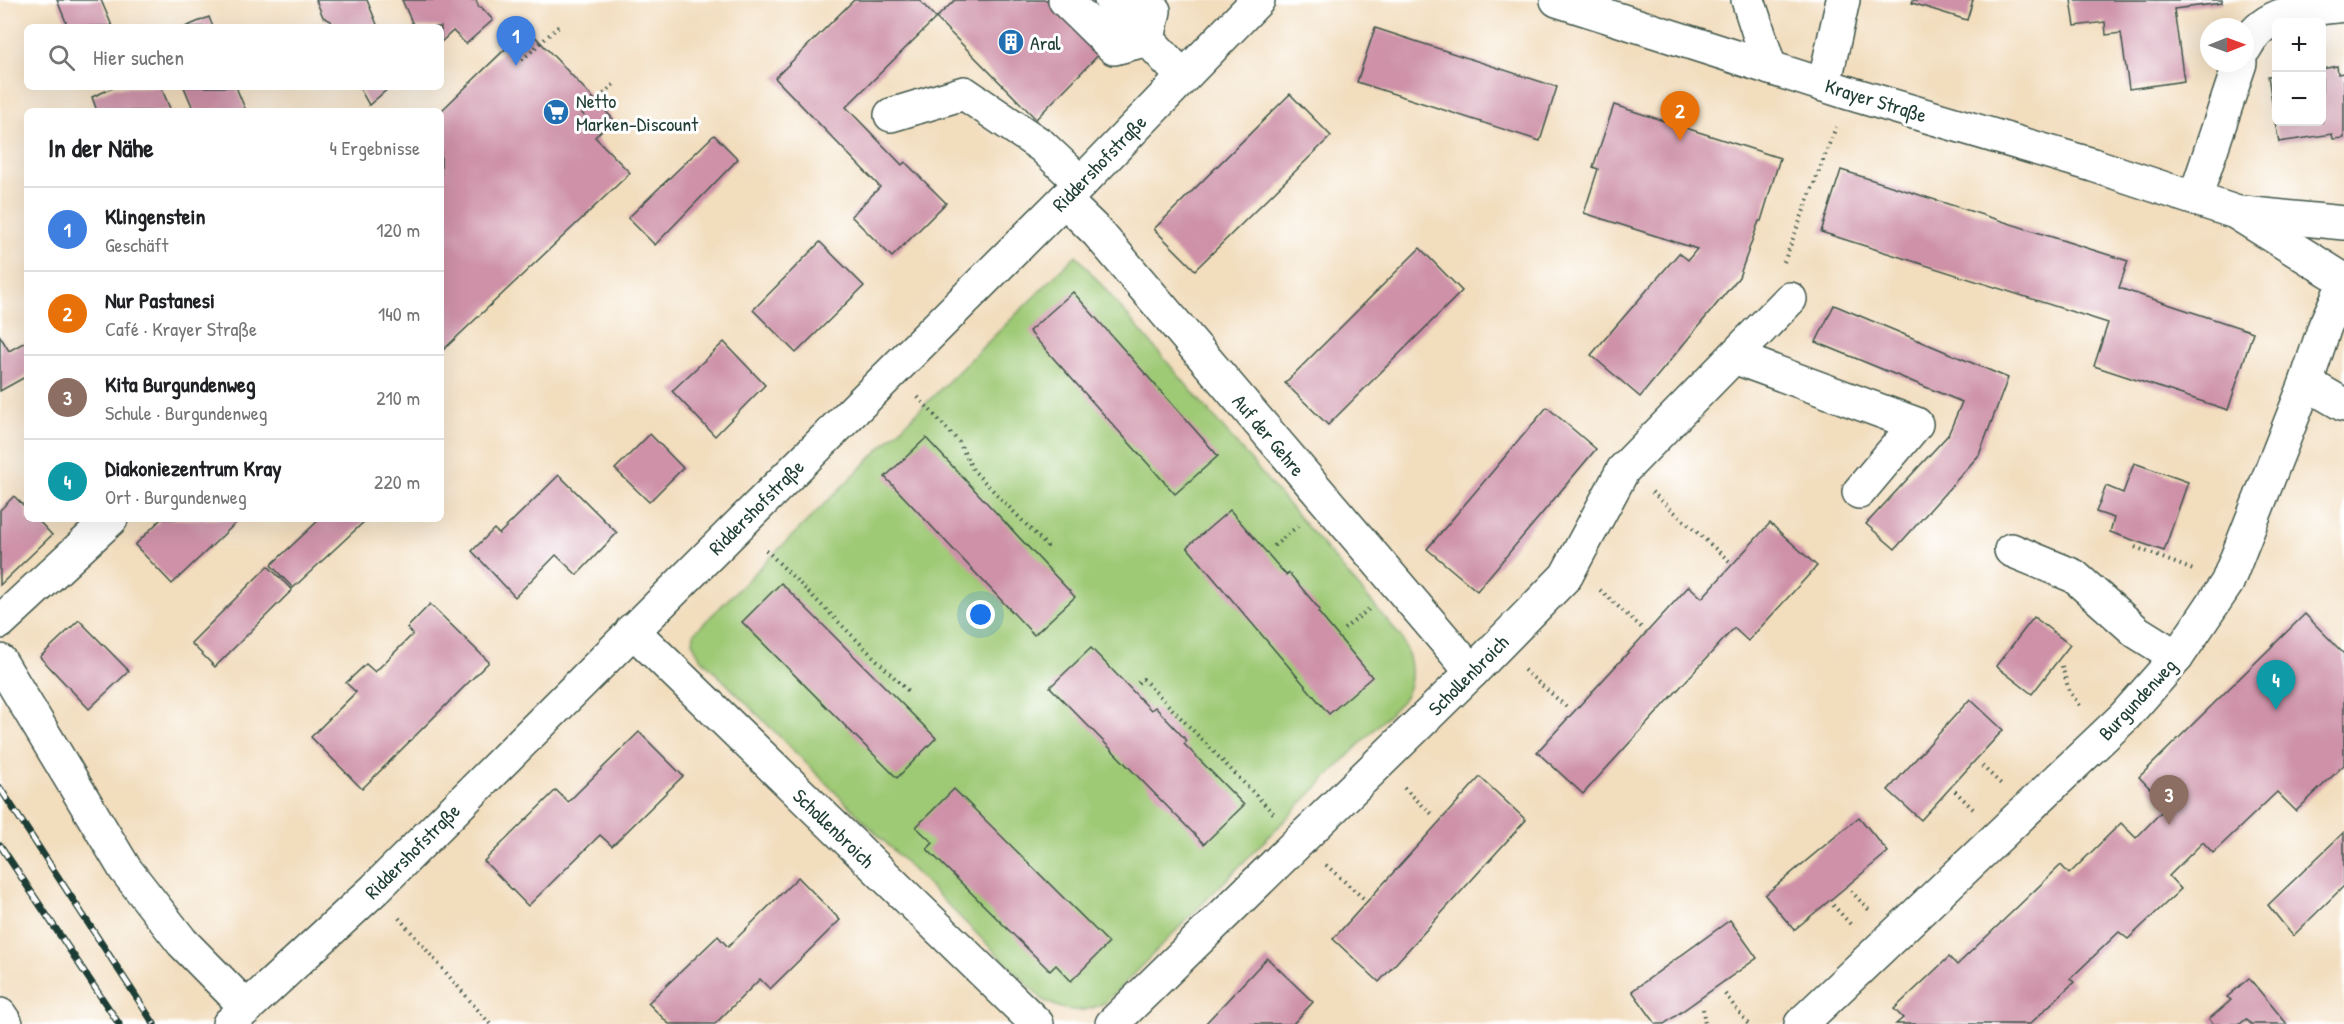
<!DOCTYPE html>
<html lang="de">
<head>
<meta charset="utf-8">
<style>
	:root { --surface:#fff; --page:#f2f2f2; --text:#202124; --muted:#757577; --line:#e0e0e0; --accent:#1f6fb2 }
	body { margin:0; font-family:"Patrick Hand",sans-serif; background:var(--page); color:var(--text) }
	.controls { position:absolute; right:18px; top:18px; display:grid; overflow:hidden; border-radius:9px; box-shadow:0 6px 24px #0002 }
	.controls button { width:54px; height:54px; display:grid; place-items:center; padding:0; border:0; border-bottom:2px solid var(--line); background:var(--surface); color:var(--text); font:30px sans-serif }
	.compass { position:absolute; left:2200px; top:18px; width:54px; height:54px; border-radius:50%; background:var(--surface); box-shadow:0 6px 24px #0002; rotate:89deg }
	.you { position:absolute; left:981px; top:615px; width:21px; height:21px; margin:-15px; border:4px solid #fff; border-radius:50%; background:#1a73e8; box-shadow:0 0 0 9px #1a73e833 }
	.badge { display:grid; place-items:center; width:39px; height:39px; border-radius:50%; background:var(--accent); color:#fff; font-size:20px; font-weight:700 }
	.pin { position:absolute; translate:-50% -50px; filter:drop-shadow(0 2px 3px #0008) }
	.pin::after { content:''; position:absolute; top:32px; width:21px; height:18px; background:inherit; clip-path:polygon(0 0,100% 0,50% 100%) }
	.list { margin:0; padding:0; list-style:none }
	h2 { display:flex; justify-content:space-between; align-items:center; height:78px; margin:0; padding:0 24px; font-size:26px }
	h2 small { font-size:20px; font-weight:400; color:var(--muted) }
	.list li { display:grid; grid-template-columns:39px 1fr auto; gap:18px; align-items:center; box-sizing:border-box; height:84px; padding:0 24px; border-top:2px solid var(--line) }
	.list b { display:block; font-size:22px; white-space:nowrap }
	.list p { margin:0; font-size:20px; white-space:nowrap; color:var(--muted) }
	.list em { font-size:20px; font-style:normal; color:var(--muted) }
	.icon { flex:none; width:33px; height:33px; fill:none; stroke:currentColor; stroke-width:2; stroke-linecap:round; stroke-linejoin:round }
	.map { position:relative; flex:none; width:2344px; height:1024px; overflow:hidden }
	.search { position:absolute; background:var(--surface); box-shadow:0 6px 24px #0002; left:24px; top:24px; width:420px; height:66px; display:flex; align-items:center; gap:15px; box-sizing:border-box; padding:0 21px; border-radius:9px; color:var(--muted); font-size:22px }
	.panel { position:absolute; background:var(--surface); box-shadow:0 6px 24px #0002; left:24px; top:108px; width:420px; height:414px; border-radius:9px }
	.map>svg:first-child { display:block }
	.green { fill:#9ec975; stroke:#5e8354; stroke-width:1.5 }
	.building { fill:#ce91a7 }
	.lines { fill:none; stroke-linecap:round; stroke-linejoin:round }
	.minor-casing { stroke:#3f5549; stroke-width:36 }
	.major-casing { stroke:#3f5549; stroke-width:36 }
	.path { stroke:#3f5549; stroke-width:4; stroke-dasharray:1.5 4.5; stroke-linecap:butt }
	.minor { stroke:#fff; stroke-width:33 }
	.major { stroke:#fff; stroke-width:33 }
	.rail-casing { stroke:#1f3d34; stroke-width:7 }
	.rail { stroke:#fff; stroke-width:4.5; stroke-dasharray:14; stroke-linecap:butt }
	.labels { text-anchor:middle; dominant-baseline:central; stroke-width:6; stroke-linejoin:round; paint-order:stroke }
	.poi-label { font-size:20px; fill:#1f3d34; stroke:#fff; text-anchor:start }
	.street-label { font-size:20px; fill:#1f3d34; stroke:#fff }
</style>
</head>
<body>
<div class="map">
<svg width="2344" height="1024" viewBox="0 0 2344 1024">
	<rect width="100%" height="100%" fill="#fff"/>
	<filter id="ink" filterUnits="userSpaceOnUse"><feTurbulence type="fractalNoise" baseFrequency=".0167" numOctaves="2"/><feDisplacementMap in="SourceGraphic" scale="12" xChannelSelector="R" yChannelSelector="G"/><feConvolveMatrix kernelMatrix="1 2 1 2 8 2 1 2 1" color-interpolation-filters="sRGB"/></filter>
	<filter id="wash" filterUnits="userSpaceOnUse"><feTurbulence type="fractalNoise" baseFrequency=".008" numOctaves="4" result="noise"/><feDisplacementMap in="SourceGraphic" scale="24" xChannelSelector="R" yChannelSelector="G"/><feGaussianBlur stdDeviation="1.35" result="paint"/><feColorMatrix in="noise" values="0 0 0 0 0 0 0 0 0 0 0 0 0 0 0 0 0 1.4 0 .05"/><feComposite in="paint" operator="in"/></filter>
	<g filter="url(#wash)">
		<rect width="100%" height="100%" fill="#f2ddbd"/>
		<!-- green -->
		<path class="green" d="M1076 255 1401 637C1412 658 1417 681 1402 701L1106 1002C1082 1015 1066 1012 1043 1000L700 657 693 644 694 633Z"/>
		<g id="blocks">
			<!-- building -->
			<g class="building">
				<polygon points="57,0 101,0 112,26 68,27"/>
				<polygon points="316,0 367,0 378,27 333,27 331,21 323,17"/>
				<polygon points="402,0 476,0 479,8 481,7 493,20 466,44 453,31 441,42 441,27 414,27"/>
				<polygon points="854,0 919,0 936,18 955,0 1152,0 1036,119 936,18 846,107 902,165 905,162 946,203 892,257 851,216 880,187 775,78"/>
				<polygon points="1913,0 1973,0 1967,20 1912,3"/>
				<polygon points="2071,0 2222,0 2222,3 2174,9 2184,81 2129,89 2121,33 2106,35 2105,22 2075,26"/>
				<polygon points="209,17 213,27 185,27"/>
				<polygon points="527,28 613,119 595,137 630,173 441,352 441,111"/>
				<polygon points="1375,28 1557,87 1540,141 1357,82"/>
				<polygon points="2337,66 2338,74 2344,73 2344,138 2333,139 2332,134 2279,142 2275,122 2322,122 2322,69"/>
				<polygon points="2276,75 2276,121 2275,121 2268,76"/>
				<polygon points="115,87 161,87 171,111 97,111 92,97"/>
				<polygon points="184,87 236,87 246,111 194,111"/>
				<polygon points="359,87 390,87 369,105"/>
				<polygon points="1290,94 1331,136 1195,270 1154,229"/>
				<polygon points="1614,105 1780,158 1761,221 1759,221 1739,277 1640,397 1591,355 1679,253 1688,260 1697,249 1584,213 1598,169 1593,167"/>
				<polygon points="714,135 738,159 655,245 628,218"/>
				<polygon points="1841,170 2128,261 2119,288 2253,332 2228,410 2094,366 2108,323 1821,232"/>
				<polygon points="820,242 864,286 796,353 753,310"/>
				<polygon points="1420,248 1462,291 1328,425 1285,383"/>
				<polygon points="1073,292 1218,456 1175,494 1029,331"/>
				<polygon points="1834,305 2008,378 1979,455 1895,549 1866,524 1948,435 1962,402 1816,342"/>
				<polygon points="0,336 9,351 25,342 27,346 27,376 0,391"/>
				<polygon points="724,342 765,385 715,436 672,391"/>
				<polygon points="1547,407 1596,449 1477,591 1427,549"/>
				<polygon points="650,434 683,468 649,502 615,469"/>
				<polygon points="926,438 1075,597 1034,635 885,477"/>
				<polygon points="2134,463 2188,482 2164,551 2110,532 2114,518 2096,512 2106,486 2123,493"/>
				<polygon points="559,475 617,533 577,575 556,555 515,597 472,551 494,529 499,534"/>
				<polygon points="14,496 27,509 27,519 37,519 52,535 0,585 0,510"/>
				<polygon points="1230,510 1286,575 1289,573 1305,592 1320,610 1318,612 1372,677 1329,714 1187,547"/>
				<polygon points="161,519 240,519 172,584 135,545"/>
				<polygon points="320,519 367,519 293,588 271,565"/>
				<polygon points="1770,523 1817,566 1748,641 1734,628 1583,794 1537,752 1689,586 1702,598"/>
				<polygon points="268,566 292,590 215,667 191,643"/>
				<polygon points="781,583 936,738 897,778 742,622"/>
				<polygon points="430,604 489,662 362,789 311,737 356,692 346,683 366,664 375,672 413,634 407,628"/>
				<polygon points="2305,614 2344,654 2344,765 2296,811 2277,792 2213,853 2203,842 2169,876 2181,889 2128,939 2119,932 2070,979 2074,982 2030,1024 1896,1024 1903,1018 1894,1009 1949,957 1957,965 2061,865 2069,874 2121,823 2136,838 2167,806 2139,777"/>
				<polygon points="2034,617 2070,645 2032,694 1996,666"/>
				<polygon points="79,620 129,671 89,709 40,657"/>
				<polygon points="1091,648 1151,710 1155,707 1187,741 1184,744 1244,805 1204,844 1050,687"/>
				<polygon points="1970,699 2003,730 1921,820 1888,790"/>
				<polygon points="639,732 683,776 612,846 600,835 528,906 484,861 556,790 568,802"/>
				<polygon points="1480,777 1526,820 1379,982 1333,939"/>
				<polygon points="954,789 1109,943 1071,981 1056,965 1050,971 927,849 933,843 916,827"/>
				<polygon points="1859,817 1888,852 1794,930 1765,895"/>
				<polygon points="2344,832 2344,886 2293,936 2268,905"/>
				<polygon points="798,877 840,920 770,989 760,979 715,1024 669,1024 648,1003 718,936 728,947"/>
				<polygon points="1730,920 1757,958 1664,1024 1656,1024 1632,991"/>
				<polygon points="1267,958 1313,1002 1293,1024 1205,1024"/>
				<polygon points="2249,978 2287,1024 2251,1024 2246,1019 2240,1024 2213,1024 2209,1019 2231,1000 2227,997"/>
			</g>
		</g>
	</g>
	<g filter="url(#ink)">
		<use href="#blocks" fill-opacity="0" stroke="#3f5549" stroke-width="1.5"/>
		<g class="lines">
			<defs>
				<g id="minor">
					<polyline points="1065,0 1114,48 1148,39 1154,11 1142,0"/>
					<polyline points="1111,0 1183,77"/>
					<polyline points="1748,0 1770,68"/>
					<path d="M2245 48C2265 8 2304 11 2344 5"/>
					<polyline points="1824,85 1843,0"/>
					<polyline points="891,115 964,93 1042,146 1081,183"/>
					<polyline points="2195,198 2240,63"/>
					<polyline points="1064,200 1098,233 1472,672"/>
					<polyline points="1734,357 1916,424 1859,492"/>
					<polyline points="2306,383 2344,405"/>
					<polyline points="2011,550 2074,576 2137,632 2177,657"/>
					<polyline points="0,622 111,519"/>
					<polyline points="632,630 1037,1024"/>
					<polyline points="0,661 125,869 182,942 247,1008"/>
					<polyline points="229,1024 375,889 1081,183 1258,0"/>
					<polyline points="1112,1024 1472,672 1566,576 1623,470 1790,299"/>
					<polyline points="1801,1024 2124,717 2177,657 2227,583 2306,383 2325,326 2344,284"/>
				</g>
				<g id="major">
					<polyline points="1557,0 1849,93 2093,165 2235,212 2344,280"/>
					<polyline points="2243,213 2344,223"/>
					<polyline points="0,1015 6,1024"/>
				</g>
			</defs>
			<!-- minor casing -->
			<use href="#minor" class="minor-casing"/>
			<!-- major casing -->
			<use href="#major" class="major-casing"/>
			<!-- path -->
			<g class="path">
				<polyline points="522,60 561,24"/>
				<polyline points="578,119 616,82"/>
				<polyline points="1784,262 1836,127"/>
				<polyline points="918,397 959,442 973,470 1047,546 1045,549"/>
				<polyline points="1652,492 1729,561"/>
				<polyline points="1274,546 1299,525"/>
				<polyline points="2135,547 2193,570"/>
				<polyline points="766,550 908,691 906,693"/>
				<polyline points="1600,590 1644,630"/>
				<polyline points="1344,629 1369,609"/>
				<polyline points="2062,666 2069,691 2082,708"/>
				<polyline points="1524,670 1569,709"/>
				<polyline points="1138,683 1143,679 1275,815"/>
				<polyline points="1982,766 2001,784"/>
				<polyline points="1404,788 1434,816"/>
				<polyline points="1955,791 1974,810"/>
				<polyline points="1326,865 1363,898"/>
				<polyline points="1851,891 1869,910"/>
				<polyline points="1833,905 1853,927"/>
				<polyline points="399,918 490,1024"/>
				<polyline points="1725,994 1748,1024"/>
				<polyline points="1703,1009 1705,1024"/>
			</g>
			<!-- minor -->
			<use href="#minor" class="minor"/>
			<!-- major -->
			<use href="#major" class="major"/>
			<defs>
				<g id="rail">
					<polyline points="0,788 154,1024"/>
					<polyline points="0,845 119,1024"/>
				</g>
			</defs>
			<!-- rail casing -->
			<use href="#rail" class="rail-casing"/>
			<!-- rail -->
			<use href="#rail" class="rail"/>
		</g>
	</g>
	<!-- icons -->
	<defs>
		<symbol id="building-disc" viewBox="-11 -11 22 22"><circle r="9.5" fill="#1f6fb2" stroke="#fff"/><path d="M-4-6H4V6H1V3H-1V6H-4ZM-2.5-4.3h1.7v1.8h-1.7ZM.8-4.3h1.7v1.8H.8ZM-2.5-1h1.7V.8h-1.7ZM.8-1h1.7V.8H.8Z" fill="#fff"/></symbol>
		<symbol id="supermarket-disc" viewBox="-11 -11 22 22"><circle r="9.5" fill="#1f6fb2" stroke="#fff"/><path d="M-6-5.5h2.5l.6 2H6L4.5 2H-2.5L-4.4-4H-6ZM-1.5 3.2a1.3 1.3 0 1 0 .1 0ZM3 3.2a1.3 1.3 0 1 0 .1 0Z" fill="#fff"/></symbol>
	</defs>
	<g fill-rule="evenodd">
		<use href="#building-disc" x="996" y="27" width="30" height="30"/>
		<use href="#supermarket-disc" x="541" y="97" width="30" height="30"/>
	</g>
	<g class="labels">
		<!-- poi labels -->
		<g class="poi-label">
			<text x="1030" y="42">Aral</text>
			<text x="576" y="100">Netto<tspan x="576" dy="23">Marken-Discount</tspan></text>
		</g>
		<!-- street labels -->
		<g class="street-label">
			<text transform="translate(1876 100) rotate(17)">Krayer Straße</text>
			<text transform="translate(1099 163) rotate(-46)">Riddershofstraße</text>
			<text transform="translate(1269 435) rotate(50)">Auf der Gehre</text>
			<text transform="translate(756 507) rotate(-45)">Riddershofstraße</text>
			<text transform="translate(1468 675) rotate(-45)">Schollenbroich</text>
			<text transform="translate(2137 699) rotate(-47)">Burgundenweg</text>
			<text transform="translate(834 828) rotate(44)">Schollenbroich</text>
			<text transform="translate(412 851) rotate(-45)">Riddershofstraße</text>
		</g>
	</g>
</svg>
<div class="controls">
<button>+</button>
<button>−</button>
</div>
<svg class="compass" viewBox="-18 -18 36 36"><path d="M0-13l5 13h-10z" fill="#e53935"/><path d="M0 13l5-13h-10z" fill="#757577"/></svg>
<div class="you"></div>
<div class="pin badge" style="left:516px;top:66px;background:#3f7fe0">1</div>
<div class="pin badge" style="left:1680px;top:141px;background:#e8710a">2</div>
<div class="pin badge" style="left:2169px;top:825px;background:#8d6e63">3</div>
<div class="pin badge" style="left:2276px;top:710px;background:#0f9aa8">4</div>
<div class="search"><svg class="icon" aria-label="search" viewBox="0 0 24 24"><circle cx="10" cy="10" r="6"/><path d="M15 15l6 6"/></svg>Hier suchen</div>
<section class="panel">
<h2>In der Nähe<small>4 Ergebnisse</small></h2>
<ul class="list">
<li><span class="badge" style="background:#3f7fe0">1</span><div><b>Klingenstein</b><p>Geschäft</p></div><em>120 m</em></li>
<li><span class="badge" style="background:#e8710a">2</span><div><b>Nur Pastanesi</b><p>Café · Krayer Straße</p></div><em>140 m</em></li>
<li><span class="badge" style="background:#8d6e63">3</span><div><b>Kita Burgundenweg</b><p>Schule · Burgundenweg</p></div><em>210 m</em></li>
<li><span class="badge" style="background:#0f9aa8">4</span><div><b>Diakoniezentrum Kray</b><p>Ort · Burgundenweg</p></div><em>220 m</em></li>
</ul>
</section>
</div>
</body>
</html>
